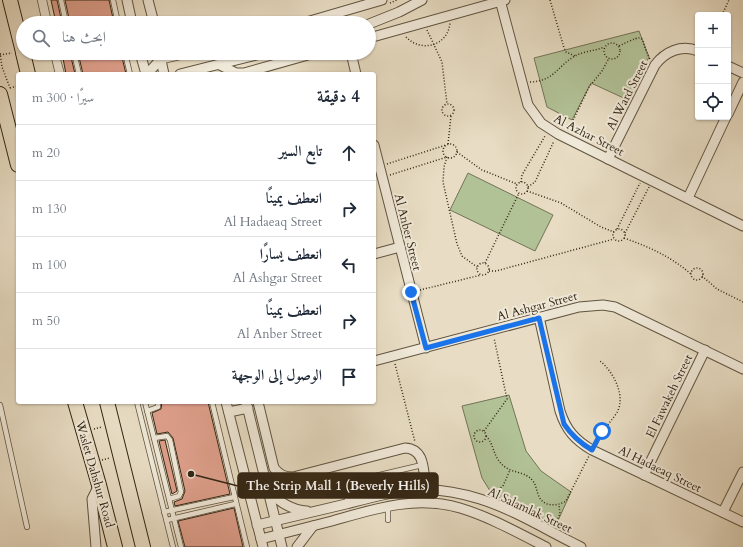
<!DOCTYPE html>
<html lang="ar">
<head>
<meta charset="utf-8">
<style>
	:root { --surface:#fff; --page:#f2f2f3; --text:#1f2937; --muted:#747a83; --line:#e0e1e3 }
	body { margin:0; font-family:Cardo,Amiri,serif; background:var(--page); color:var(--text); direction:rtl }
	.controls { position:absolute; right:12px; top:12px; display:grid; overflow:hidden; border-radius:4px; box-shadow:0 1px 3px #0004 }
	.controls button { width:36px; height:36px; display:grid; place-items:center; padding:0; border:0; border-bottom:1px solid var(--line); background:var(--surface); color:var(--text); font:20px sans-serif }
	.stop { position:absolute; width:12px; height:12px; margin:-9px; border:3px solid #1a73e8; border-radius:50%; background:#fff }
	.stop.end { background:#1a73e8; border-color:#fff; box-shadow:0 1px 4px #0008 }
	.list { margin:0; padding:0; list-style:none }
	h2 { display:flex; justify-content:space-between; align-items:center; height:52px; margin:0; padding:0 16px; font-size:17px }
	h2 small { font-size:13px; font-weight:400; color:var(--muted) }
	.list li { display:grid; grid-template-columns:26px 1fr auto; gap:12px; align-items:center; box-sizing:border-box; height:56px; padding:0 16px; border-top:1px solid var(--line) }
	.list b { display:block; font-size:15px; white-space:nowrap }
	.list p { margin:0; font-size:13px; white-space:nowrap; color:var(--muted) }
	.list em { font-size:13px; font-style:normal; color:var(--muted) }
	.icon { flex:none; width:22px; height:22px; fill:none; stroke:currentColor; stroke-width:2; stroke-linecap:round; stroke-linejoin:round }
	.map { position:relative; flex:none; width:743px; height:547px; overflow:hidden; direction:ltr }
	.search { position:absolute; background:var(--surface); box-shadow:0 1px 3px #0004; left:16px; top:16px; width:360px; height:44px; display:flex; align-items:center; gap:10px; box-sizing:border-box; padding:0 14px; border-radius:22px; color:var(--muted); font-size:15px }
	.panel { position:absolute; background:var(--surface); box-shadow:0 1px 3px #0004; left:16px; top:72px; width:360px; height:332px; border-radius:4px; direction:rtl }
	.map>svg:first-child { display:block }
	.green { fill:#b2c297; stroke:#727456 }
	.building { fill:#dd9e8a; stroke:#332614 }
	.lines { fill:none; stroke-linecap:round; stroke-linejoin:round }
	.lane-casing { stroke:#605440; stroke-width:6 }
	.street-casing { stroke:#605440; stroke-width:11 }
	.primary-casing { stroke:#332614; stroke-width:16 }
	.path { stroke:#332614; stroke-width:1.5; stroke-dasharray:1 2; stroke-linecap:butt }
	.lane { stroke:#f0e9d9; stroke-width:4.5 }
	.street { stroke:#f0e9d9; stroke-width:9 }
	.primary { stroke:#e8ddc4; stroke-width:14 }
	.route { stroke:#1a73e8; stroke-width:5 }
	.labels { text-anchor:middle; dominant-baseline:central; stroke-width:4; stroke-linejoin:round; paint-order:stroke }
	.street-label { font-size:12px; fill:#332614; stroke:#f0e9d9 }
	.leader { fill:none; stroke:#332614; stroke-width:1.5 }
	.callout-dot { fill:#332614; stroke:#f0e9d9; stroke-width:1.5 }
	.callout { fill:#332614; stroke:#332614; stroke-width:1.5 }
	.callout-label { font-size:13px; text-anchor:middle; font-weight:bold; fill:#fff }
</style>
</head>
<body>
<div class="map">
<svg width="743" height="547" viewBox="0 0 743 547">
	<rect width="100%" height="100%" fill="#e8ddc4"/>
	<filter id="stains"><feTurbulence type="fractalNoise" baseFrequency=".005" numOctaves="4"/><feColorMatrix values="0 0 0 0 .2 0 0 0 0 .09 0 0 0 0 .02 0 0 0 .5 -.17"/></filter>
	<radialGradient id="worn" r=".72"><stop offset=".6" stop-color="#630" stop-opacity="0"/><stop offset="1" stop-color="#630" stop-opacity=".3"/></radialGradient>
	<!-- green -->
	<g class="green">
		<polygon points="639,31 649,57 628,100 591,83 572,120 547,107 534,58"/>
		<polygon points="468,173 553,215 535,251 450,210"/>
		<polygon points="509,395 526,451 541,471 571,492 556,525 492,494 482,478 462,406"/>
	</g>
	<!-- building -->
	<g class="building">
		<polygon points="51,0 57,0 62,23 56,23"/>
		<polygon points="65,0 109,0 114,23 70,23"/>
		<polygon points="62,53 70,53 75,74 66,74"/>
		<polygon points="78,53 121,53 126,74 83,74"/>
		<polygon points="162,402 208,402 230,494 175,506 174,502 182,499 185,491 173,438 168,432 157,434 152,413 161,409"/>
		<polygon points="165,440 177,491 172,494 159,441"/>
		<polygon points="234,508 243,547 185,547 178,521"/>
	</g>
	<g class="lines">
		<defs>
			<g id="lane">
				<polyline points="40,0 45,23"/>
				<polyline points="44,0 49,23"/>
				<polyline points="61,0 66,23"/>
				<polyline points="113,0 118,23"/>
				<polyline points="53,53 58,74"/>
				<polyline points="56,53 62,74"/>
				<polyline points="74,53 79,74"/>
				<polyline points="125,53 130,74"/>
				<polyline points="137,402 173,547"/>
				<polyline points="145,402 181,547"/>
				<polyline points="212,402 247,547"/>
				<polyline points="0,405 27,527"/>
				<polyline points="147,411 158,407 158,402"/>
				<polyline points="154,438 167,436 170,440 181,492 179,496 169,499"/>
				<polyline points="344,483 348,503"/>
				<polyline points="299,494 422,465"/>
				<polyline points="388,505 388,520"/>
				<polyline points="164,512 234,497"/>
				<polyline points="167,520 235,504"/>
			</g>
			<g id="street">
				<polyline points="127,0 132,23"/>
				<polyline points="148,0 154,23"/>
				<polyline points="500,0 528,105 541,123 558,134 743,226"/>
				<polyline points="303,23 382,0"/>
				<polyline points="369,24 399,12 422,0"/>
				<polyline points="369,38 505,0"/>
				<polyline points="140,53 146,74"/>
				<polyline points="351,53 356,74"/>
				<polyline points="160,56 164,74"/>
				<polyline points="220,65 236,73 244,73 315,53"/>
				<polyline points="728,66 743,73"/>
				<polyline points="147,74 161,59 187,53"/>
				<polyline points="180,74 264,53"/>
				<polyline points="728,114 743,82"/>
				<polyline points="374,145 426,348"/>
				<path d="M608 159 655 65C665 52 681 44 698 51"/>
				<polyline points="688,198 726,117"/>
				<polyline points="374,254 400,247"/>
				<path d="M539 317 560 411C566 430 575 440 592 450L743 522"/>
				<polyline points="374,361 579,307 603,305 615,307 743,369"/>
				<polyline points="226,402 263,547"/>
				<polyline points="246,402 282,547"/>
				<path d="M258 402 274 468C280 475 284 477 293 477L405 448C426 449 423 472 426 489"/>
				<polyline points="229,412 248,408"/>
				<polyline points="644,475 705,350"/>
				<path d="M269 491C279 502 291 510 307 511"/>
				<polyline points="723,512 743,472"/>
				<path d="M257 525C287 518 317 511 346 504 397 491 427 482 480 499 515 510 548 531 581 547"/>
				<path d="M261 539C284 533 308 527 332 521 374 509 415 495 460 508 490 517 518 533 546 547"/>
				<polyline points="96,547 92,499 99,485"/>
				<polyline points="297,547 313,526"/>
			</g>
			<g id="primary">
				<polyline points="10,0 23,52"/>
				<polyline points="23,53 28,74"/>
				<polyline points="0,94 18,165"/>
				<polyline points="75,402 99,485 115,547"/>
				<polyline points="107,402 143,547"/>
			</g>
		</defs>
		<!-- lane casing -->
		<use href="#lane" class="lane-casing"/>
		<!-- street casing -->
		<use href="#street" class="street-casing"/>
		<!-- primary casing -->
		<use href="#primary" class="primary-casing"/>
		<!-- path -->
		<g class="path">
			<polyline points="550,0 564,48 566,52 575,56"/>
			<polyline points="390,3 397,0"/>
			<polyline points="722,15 729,0"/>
			<polyline points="350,23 363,20"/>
			<polyline points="427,30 442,62 447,104"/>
			<path d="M406 37C421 53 448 46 450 23"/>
			<circle cx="612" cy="51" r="8"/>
			<path d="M619 46C650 31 638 38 650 59"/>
			<polyline points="0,53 2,67 10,88"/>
			<polyline points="0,55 12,53"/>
			<polyline points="194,56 207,53"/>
			<path d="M530 82C555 81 557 66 575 56 584 51 595 51 604 47"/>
			<polyline points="10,88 18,86"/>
			<circle cx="448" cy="110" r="6"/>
			<polyline points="568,131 589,87 602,71 609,58"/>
			<circle cx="450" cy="151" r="7"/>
			<polyline points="448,144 451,116"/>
			<polyline points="457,152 482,170 517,184"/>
			<polyline points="447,157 444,167 443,182 457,244 462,256 477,267"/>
			<polyline points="387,164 446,145"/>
			<polyline points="390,175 447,157"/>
			<circle cx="522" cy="188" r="6"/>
			<polyline points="521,182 522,175 545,136"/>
			<polyline points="528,187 535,182 554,141"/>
			<polyline points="527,191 561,203 601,227 614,232"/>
			<polyline points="617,229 640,183"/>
			<circle cx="619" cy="235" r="6"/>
			<polyline points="625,233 649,187"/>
			<path d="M624 238C649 247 670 256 691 274"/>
			<circle cx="483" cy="269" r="6"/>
			<polyline points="485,263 519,193"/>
			<circle cx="697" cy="274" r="6"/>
			<polyline points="489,271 496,271 614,239"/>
			<polyline points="702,276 717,289 743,302"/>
			<polyline points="420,290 481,275"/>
			<polyline points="395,364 415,442"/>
			<polyline points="94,429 102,427"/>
			<circle cx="480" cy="436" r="6"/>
			<polyline points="484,431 507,399 494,338"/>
			<path d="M486 436C495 445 492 457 505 467 513 473 526 472 532 480 536 484 536 489 538 494 542 507 556 507 566 501L589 456"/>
			<path d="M596 442C602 431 609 424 616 414 627 398 614 372 600 361"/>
			<polyline points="102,460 110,458"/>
			<polyline points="491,495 503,486 510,470"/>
			<polyline points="555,524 560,514 559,505"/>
		</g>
		<!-- lane -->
		<use href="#lane" class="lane"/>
		<!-- street -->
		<use href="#street" class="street"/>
		<!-- primary -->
		<use href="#primary" class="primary"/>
	</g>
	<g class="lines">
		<!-- route -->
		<path class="route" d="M411 292 426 348 539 318 564 424C572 436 580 443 592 450L602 431"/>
	</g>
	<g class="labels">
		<!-- street labels -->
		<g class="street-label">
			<text transform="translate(627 95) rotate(-63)">Al Ward Street</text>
			<text transform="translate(589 135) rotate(27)">Al Azhar Street</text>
			<text transform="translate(408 232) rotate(76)">Al Anber Street</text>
			<text transform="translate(537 306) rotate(-15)">Al Ashgar Street</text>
			<text transform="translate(669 396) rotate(-64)">El Fawakeh Street</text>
			<text transform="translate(660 469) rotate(26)">Al Hadaeaq Street</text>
			<text transform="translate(95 474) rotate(74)">Waslet Dahshur Road</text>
			<text transform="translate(530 510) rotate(25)">Al Salamlak Street</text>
		</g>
	</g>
	<!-- callouts -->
	<path class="leader" d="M191 474L238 486"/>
	<circle class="callout-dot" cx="191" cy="474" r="4"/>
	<rect class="callout" x="238" y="473" width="200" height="25" rx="4"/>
	<g class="callout-label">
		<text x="338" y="490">The Strip Mall 1 (Beverly Hills)</text>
	</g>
	<rect width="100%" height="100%" filter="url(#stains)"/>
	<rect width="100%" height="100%" fill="url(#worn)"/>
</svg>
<div class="controls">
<button>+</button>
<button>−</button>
<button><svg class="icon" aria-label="locate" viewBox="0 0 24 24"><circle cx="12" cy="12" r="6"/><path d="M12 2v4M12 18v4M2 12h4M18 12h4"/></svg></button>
</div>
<div class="stop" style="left:602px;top:431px"></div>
<div class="stop end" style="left:411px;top:292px"></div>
<div class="search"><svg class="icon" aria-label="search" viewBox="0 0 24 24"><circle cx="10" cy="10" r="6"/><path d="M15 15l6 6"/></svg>ابحث هنا</div>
<section class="panel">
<h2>4 دقيقة<small>سيرًا · 300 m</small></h2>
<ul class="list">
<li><svg class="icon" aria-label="ahead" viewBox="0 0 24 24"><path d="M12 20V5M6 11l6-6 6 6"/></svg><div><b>تابع السير</b></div><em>20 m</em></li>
<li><svg class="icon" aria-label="right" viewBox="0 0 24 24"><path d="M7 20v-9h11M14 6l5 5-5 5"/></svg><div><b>انعطف يمينًا</b><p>Al Hadaeaq Street</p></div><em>130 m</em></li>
<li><svg class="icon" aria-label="left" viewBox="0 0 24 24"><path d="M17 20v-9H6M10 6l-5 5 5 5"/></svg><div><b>انعطف يسارًا</b><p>Al Ashgar Street</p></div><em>100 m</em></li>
<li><svg class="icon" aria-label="right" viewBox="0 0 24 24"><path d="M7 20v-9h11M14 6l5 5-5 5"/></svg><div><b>انعطف يمينًا</b><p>Al Anber Street</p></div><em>50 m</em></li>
<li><svg class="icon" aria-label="arrive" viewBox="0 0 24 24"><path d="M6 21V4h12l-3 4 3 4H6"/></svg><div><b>الوصول إلى الوجهة</b></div></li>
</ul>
</section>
</div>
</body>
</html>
